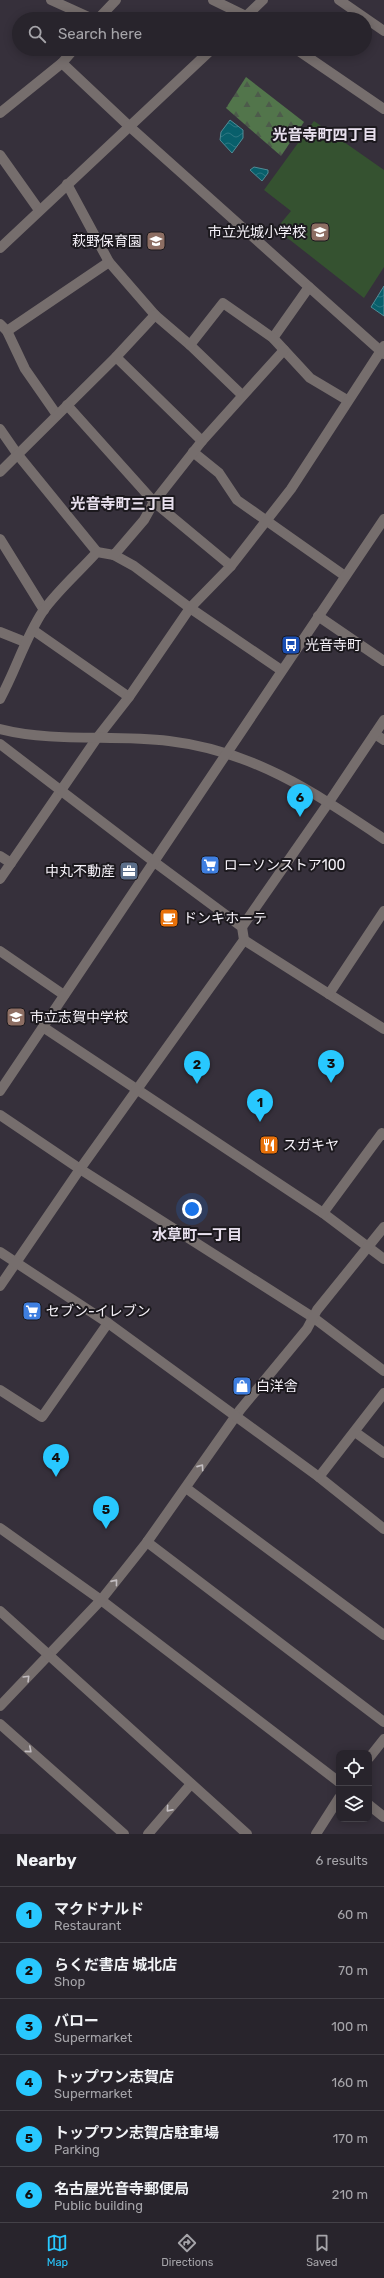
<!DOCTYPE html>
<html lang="en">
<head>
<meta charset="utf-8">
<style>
	:root { --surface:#28242c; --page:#302c34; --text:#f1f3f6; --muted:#a5a4a9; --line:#444148; --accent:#28c8ff }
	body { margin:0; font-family:Rubik,"Noto Sans JP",sans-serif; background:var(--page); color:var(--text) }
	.controls { position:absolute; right:12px; bottom:12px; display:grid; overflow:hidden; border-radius:8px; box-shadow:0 2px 10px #0003 }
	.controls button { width:36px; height:36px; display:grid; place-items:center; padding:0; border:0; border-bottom:1px solid var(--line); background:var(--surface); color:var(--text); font:20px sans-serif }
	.you { position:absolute; left:192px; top:1209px; width:14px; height:14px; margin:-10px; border:3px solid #fff; border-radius:50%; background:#1a73e8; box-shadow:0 0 0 6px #1a73e833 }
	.badge { display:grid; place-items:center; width:26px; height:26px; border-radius:50%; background:var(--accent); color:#111; font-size:13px; font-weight:700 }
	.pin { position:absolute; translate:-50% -33px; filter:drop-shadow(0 1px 2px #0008) }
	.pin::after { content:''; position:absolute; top:21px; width:14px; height:12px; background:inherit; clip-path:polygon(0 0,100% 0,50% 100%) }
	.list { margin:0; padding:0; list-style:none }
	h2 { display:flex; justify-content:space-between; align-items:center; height:52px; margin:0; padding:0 16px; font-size:17px }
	h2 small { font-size:13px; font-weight:400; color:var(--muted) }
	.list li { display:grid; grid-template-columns:26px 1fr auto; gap:12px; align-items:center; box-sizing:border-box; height:56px; padding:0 16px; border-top:1px solid var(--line) }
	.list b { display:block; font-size:15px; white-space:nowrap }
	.list p { margin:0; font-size:13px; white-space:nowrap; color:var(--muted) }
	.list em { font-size:13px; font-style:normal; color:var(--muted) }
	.icon { flex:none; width:22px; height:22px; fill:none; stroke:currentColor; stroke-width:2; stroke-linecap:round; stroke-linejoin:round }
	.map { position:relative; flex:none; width:384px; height:1834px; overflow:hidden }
	.search { position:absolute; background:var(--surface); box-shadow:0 2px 10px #0003; left:12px; right:12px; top:12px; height:44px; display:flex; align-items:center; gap:10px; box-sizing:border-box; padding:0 14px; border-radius:22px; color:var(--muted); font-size:15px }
	.sheet { height:388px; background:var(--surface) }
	nav { display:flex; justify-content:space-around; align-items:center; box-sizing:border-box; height:56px; border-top:1px solid var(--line); background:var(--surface); font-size:11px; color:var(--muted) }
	nav a { display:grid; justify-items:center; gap:2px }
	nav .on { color:var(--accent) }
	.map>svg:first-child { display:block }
	.forest { fill:url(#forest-firs) }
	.pitch { fill:#355230 }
	.water { fill:url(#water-waves); stroke:#508b96 }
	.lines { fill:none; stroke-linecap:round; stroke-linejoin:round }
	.minor { stroke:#766e6d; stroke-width:10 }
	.tertiary { stroke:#766e6d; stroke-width:10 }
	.oneway { stroke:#c3bec2 }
	.labels { text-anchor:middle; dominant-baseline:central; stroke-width:4; stroke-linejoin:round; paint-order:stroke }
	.poi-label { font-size:14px; fill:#f7f3fa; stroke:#1c191e; text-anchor:start }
	.neighbourhood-label { font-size:15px; font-weight:bold; fill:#e8e0ee; stroke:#1c191e }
</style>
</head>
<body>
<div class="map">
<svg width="384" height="1834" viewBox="0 0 384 1834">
	<defs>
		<pattern id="forest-firs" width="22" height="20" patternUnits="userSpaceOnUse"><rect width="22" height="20" fill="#52754b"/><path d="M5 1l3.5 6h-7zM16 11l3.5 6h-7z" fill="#4d5b4b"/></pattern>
		<pattern id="water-waves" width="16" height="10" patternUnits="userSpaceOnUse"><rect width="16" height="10" fill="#085f6b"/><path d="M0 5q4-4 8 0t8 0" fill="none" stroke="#2d7681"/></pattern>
	</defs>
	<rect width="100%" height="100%" fill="#36303b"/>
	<!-- forest -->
	<polygon class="forest" points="246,77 304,122 281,156 226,108"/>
	<!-- pitch -->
	<polygon class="pitch" points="314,121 384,170 384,267 364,298 276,229 291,211 264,190"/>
	<!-- water -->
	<g class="water">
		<polygon points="230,120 243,130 243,138 232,153 220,140 221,132"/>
		<polygon points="254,167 268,170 268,173 262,181 250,170"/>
		<polygon points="384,286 384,316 371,307"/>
	</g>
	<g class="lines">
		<!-- minor -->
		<g class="minor">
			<polyline points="51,0 93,19"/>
			<polyline points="213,0 252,19"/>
			<polyline points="339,0 384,31"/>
			<polyline points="98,19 116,0"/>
			<polyline points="243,19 263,0"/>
			<polyline points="296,49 384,109"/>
			<polyline points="62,63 130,127 384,354"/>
			<polyline points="0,113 62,63 74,49"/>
			<polyline points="0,155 39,210"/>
			<polyline points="67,184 109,262 155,315 190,345 242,395"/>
			<polyline points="0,248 212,49"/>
			<polyline points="0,324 7,331 25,369 57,415"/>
			<polyline points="7,331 109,262"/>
			<polyline points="273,338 309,287"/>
			<polyline points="190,345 223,303 273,338 310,378 347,400"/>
			<polyline points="116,357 202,441"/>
			<polyline points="67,405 154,502 231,566"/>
			<polyline points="0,429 18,455 97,552"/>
			<polyline points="193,452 219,473 237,500 345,576"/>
			<polyline points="0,472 116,357 155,315"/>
			<polyline points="0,539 44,610"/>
			<polyline points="114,555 134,566 190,608 281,670"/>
			<polyline points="318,616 384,661"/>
			<polyline points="33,630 129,697"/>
			<polyline points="0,632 25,642"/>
			<path d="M0 699C16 670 25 638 43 611 58 590 80 571 97 552L114 555 144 520 154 502 202 441 284 350"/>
			<polyline points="375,734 384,740"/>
			<polyline points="0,856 11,863"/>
			<polyline points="0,879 97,738 129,697 190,608 231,566 291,489 384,346"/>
			<polyline points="242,927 329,802 384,720"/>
			<polyline points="244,940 384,1029"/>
			<polyline points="0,951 64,995"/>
			<polyline points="329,994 384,911"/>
			<polyline points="43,1027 323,1213 384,1259"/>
			<polyline points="0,1115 80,1169 314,1318 384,1371"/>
			<polyline points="323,1213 382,1133 384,1135"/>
			<polyline points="0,1286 80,1169 244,940 242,927 153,861"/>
			<polyline points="0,1390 42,1417 108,1323"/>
			<polyline points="355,1432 384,1453"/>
			<polyline points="319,1477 384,1393"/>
			<polyline points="186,1488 384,1635"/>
			<polyline points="0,1528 101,1600 339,1782"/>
			<polyline points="147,1542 384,1722"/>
			<polyline points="0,1706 101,1600 147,1542 240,1410 307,1329 317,1310 384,1227"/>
			<polyline points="0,1724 124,1834"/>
			<polyline points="369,1758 384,1739"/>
			<polyline points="369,1805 384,1817"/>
			<polyline points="148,1834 191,1784"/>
			<polyline points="316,1834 339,1798"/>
		</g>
		<!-- tertiary -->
		<g class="tertiary">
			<path d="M0 729C55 743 113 734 169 741 254 751 315 793 384 839"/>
			<polyline points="0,744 153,861"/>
			<polyline points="0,1091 384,519"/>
			<polyline points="0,1252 108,1323 319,1477 384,1529"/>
			<polyline points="0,1611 247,1834"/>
		</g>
	</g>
	<!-- one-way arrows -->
	<defs><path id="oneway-chevron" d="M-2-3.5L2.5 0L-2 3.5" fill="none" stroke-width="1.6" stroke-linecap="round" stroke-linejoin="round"/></defs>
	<g class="oneway">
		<use href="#oneway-chevron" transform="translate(201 1467) rotate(-55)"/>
		<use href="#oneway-chevron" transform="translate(115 1582) rotate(-51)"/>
		<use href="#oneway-chevron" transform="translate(27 1678) rotate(-45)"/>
		<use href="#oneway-chevron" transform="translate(29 1750) rotate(41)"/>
		<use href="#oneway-chevron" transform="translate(169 1809) rotate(131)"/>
	</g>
	<!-- icons -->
	<defs>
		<symbol id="school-square" viewBox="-11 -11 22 22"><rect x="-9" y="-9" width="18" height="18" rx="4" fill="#8d6e63" stroke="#1c191e"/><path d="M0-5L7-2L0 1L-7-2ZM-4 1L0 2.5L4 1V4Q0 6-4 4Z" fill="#fff"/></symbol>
		<symbol id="bus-square" viewBox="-11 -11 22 22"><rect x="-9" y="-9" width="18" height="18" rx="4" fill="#1a4fb4" stroke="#1c191e"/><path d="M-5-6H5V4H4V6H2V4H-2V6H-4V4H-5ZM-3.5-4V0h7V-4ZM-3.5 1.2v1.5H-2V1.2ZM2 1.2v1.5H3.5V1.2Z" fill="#fff"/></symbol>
		<symbol id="supermarket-square" viewBox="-11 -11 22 22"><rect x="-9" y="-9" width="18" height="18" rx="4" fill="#3f7fe0" stroke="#1c191e"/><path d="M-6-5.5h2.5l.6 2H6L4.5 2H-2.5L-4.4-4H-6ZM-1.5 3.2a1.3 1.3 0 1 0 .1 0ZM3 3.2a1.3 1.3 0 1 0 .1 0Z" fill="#fff"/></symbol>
		<symbol id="office-square" viewBox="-11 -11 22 22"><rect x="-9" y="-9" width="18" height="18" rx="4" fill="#5c6f8a" stroke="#1c191e"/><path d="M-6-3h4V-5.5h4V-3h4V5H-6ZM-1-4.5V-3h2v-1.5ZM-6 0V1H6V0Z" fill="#fff"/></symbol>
		<symbol id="cafe-square" viewBox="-11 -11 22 22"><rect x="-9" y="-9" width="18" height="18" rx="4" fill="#e8710a" stroke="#1c191e"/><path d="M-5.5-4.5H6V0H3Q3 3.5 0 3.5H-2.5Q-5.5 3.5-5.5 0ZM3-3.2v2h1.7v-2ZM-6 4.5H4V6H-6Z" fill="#fff"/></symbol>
		<symbol id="restaurant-square" viewBox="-11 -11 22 22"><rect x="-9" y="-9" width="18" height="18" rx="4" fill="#e8710a" stroke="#1c191e"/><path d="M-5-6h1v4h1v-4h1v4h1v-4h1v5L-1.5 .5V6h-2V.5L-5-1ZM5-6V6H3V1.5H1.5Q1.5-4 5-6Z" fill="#fff"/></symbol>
		<symbol id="shop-square" viewBox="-11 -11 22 22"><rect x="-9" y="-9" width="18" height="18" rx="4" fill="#3f7fe0" stroke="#1c191e"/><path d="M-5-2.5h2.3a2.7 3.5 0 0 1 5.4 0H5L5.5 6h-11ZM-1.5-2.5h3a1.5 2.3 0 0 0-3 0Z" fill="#fff"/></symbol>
	</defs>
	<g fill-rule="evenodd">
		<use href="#school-square" x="309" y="221" width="22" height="22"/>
		<use href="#school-square" x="145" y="230" width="22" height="22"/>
		<use href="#bus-square" x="280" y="634" width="22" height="22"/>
		<use href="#supermarket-square" x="199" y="854" width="22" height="22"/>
		<use href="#office-square" x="118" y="860" width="22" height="22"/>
		<use href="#cafe-square" x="158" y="907" width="22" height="22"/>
		<use href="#school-square" x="5" y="1006" width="22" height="22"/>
		<use href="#restaurant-square" x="258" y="1134" width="22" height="22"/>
		<use href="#supermarket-square" x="21" y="1300" width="22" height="22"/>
		<use href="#shop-square" x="231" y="1375" width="22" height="22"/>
	</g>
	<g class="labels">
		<!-- poi labels -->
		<g class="poi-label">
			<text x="306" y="232" text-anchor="end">市立光城小学校</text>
			<text x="142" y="241" text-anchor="end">萩野保育園</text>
			<text x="305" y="645">光音寺町</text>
			<text x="224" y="865">ローソンストア100</text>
			<text x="115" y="871" text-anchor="end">中丸不動産</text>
			<text x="183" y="918">ドンキホーテ</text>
			<text x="30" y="1017">市立志賀中学校</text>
			<text x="283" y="1145">スガキヤ</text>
			<text x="46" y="1311">セブン-イレブン</text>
			<text x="256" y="1386">白洋舎</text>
		</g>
		<!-- neighbourhood labels -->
		<g class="neighbourhood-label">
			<text x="325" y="135">光音寺町四丁目</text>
			<text x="123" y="504">光音寺町三丁目</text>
			<text x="197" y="1235">水草町一丁目</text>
		</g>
	</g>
</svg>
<div class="controls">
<button><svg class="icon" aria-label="locate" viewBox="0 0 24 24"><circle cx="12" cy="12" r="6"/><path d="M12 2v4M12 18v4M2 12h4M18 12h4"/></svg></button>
<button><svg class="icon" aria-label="layers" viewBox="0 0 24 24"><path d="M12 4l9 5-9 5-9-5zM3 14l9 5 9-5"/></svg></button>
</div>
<div class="you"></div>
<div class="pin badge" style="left:260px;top:1122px">1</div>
<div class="pin badge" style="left:197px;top:1084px">2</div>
<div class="pin badge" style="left:331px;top:1083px">3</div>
<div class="pin badge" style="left:56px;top:1477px">4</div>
<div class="pin badge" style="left:106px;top:1529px">5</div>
<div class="pin badge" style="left:300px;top:817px">6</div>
<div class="search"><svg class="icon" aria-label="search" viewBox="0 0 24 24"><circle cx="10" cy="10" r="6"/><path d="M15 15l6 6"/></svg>Search here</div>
</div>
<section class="sheet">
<h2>Nearby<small>6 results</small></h2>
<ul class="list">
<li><span class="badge">1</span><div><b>マクドナルド</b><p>Restaurant</p></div><em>60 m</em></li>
<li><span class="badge">2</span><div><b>らくだ書店 城北店</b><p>Shop</p></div><em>70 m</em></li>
<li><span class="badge">3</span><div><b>バロー</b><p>Supermarket</p></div><em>100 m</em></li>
<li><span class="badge">4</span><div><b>トップワン志賀店</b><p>Supermarket</p></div><em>160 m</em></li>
<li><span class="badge">5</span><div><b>トップワン志賀店駐車場</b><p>Parking</p></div><em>170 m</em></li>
<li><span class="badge">6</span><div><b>名古屋光音寺郵便局</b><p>Public building</p></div><em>210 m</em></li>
</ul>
</section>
<nav>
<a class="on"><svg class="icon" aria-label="map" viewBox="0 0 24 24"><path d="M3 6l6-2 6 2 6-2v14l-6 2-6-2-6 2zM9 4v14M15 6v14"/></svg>Map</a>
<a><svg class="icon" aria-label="directions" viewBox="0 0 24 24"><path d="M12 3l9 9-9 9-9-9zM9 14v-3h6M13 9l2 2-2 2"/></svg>Directions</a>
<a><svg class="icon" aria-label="saved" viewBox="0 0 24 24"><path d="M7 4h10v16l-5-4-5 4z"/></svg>Saved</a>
</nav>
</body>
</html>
